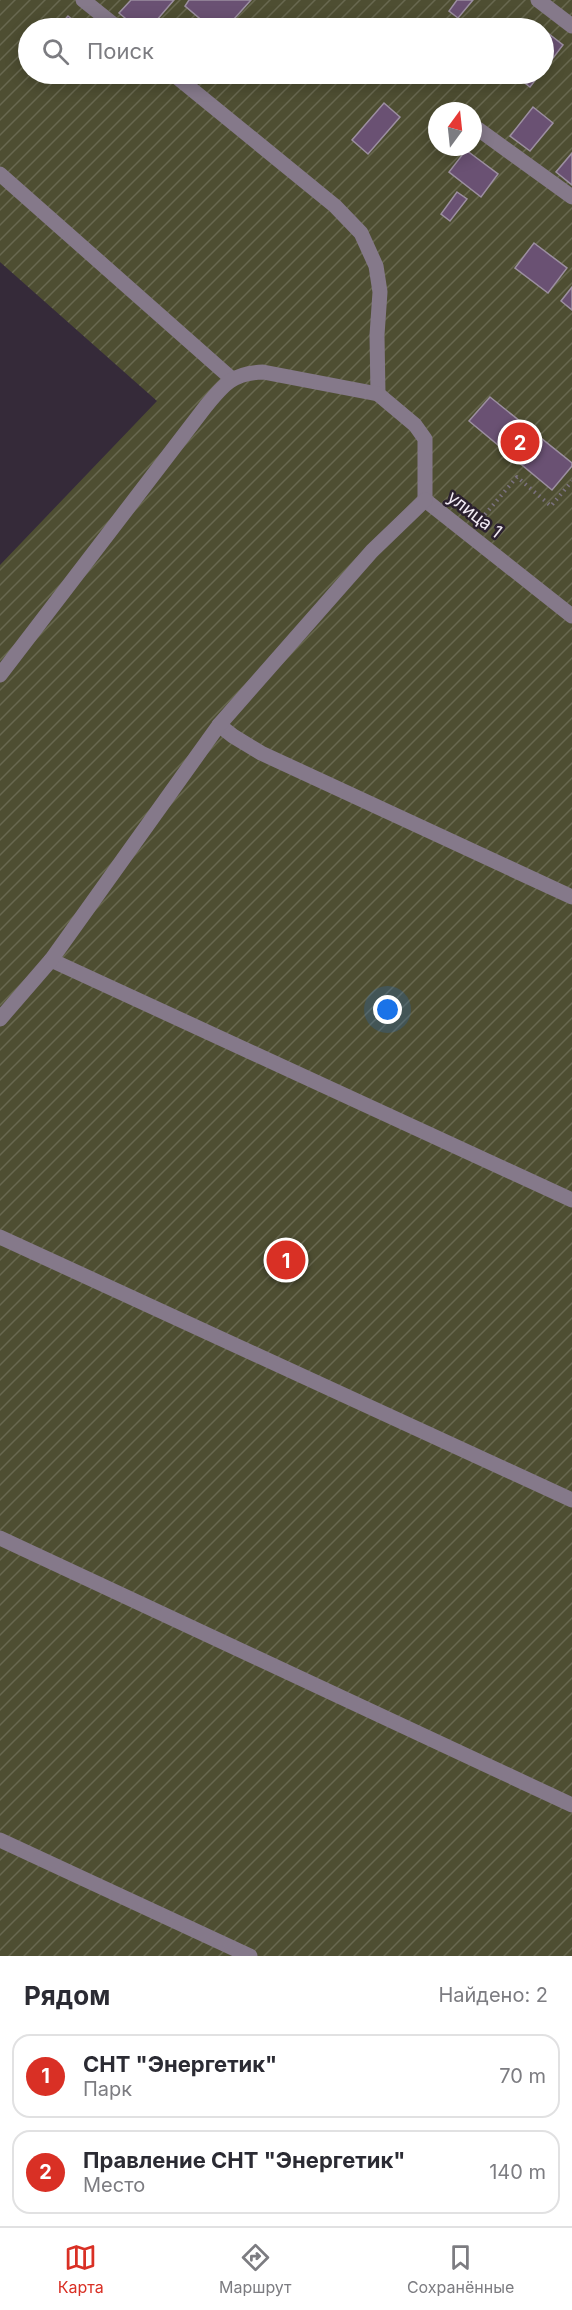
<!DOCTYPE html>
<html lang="ru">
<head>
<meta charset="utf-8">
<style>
	:root { --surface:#fff; --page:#f7f7f7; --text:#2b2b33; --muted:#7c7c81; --line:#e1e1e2; --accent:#d93025 }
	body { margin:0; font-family:Inter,sans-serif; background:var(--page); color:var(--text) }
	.compass { position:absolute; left:428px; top:102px; width:54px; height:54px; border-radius:50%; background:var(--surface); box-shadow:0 3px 15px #0003; rotate:15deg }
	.you { position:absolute; left:388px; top:1010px; width:21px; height:21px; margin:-15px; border:4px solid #fff; border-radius:50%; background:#1a73e8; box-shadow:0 0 0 9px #1a73e833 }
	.badge { display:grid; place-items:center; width:39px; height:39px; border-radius:50%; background:var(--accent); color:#fff; font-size:20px; font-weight:700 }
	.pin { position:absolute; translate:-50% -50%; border:3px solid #fff; box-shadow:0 2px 6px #0006 }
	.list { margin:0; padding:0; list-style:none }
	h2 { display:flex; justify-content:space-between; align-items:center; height:78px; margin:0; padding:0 24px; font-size:26px }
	h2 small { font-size:20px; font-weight:400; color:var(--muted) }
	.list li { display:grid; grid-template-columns:39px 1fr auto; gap:18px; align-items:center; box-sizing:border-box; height:84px; margin:0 12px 12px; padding:0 12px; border:2px solid var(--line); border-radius:18px }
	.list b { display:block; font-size:22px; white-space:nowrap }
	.list p { margin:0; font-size:20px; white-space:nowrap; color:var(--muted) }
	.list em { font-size:20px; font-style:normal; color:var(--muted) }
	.icon { flex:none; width:33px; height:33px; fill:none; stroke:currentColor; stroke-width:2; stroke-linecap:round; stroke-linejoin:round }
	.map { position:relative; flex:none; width:572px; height:1956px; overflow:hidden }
	.search { position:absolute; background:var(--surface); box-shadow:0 3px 15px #0003; left:18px; right:18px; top:18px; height:66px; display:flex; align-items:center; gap:15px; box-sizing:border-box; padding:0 21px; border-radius:33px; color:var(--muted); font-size:22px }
	.sheet { height:270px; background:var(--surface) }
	nav { display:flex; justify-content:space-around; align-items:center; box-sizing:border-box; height:84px; border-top:2px solid var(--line); background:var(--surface); font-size:16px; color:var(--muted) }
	nav a { display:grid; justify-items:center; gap:3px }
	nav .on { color:var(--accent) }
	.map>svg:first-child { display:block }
	.garden { fill:url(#garden-furrows); fill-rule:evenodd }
	.building { fill:#6a5173; stroke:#9c8fa1; stroke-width:1.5 }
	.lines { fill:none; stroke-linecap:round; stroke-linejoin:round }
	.path { stroke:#7b727f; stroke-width:4; stroke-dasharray:1.5 4.5; stroke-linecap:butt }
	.minor { stroke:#85798a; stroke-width:15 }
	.labels { text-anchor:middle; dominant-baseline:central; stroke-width:5; stroke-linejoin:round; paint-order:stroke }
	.street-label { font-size:18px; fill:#f1eaf4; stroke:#2b202f }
</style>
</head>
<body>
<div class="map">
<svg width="572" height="1956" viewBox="0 0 572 1956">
	<defs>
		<pattern id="garden-furrows" width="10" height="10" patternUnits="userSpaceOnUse" patternTransform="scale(1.5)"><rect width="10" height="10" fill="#4e4e32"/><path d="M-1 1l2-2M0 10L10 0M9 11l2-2" fill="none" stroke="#686850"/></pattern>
	</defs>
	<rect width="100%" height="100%" fill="#352a39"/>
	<!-- garden -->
	<path class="garden" d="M0 0H572V1956H0V565L157 401 0 262ZM28 28H544V74H28ZM437 111H473V147H437Z"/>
	<!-- building -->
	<g class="building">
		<polygon points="131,0 174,0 150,28 137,28 119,13"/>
		<polygon points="189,0 251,0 226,28 211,28 185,6"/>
		<polygon points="457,0 473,0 458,18 449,11"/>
		<polygon points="68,16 83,28 57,28"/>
		<polygon points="544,30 563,45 544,70"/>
		<polygon points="513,74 540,74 530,87"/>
		<polygon points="384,103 400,117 368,154 352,140"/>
		<polygon points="533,107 553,123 530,151 510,136"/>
		<polygon points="466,150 498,174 481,197 449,172"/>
		<polygon points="572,153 572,185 556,172"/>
		<polygon points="457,192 467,199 450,221 441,214"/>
		<polygon points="534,243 567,268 548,293 515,268"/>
		<polygon points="572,287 572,310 561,301"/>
		<polygon points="490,397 572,463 572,466 552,490 469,421"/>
	</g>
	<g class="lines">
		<!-- path -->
		<polyline class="path" points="481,519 517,477 551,506 572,481"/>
		<!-- minor -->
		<g class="minor">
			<polyline points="83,0 118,28"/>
			<polyline points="538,0 572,26"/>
			<polyline points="173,74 335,206 361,233 376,266 380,292 377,335 378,394"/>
			<polyline points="478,129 572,197"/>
			<polyline points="0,174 232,379"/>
			<polyline points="425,500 572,616"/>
			<path d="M0 675 206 406C224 384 233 373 263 372L378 394 415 425 425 439V500"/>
			<polyline points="219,725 233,736 261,753 572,897"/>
			<polyline points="51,960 572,1200"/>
			<polyline points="0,1019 51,960 219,725 372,551 425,500"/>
			<polyline points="0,1237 572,1500"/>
			<polyline points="0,1538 572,1805"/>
			<polyline points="0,1840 250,1956"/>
		</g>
	</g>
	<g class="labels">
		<!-- street labels -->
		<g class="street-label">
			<text transform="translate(475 514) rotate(38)">улица 1</text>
		</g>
	</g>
</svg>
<svg class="compass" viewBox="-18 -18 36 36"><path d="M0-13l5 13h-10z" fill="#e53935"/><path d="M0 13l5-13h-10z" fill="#7c7c81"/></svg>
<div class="you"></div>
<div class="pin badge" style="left:286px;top:1260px">1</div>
<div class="pin badge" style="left:520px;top:442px">2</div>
<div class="search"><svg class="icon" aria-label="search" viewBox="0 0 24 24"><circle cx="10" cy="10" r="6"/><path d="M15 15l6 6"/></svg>Поиск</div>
</div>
<section class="sheet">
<h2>Рядом<small>Найдено: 2</small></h2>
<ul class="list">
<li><span class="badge">1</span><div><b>СНТ &quot;Энергетик&quot;</b><p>Парк</p></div><em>70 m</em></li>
<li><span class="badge">2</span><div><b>Правление СНТ &quot;Энергетик&quot;</b><p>Место</p></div><em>140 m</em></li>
</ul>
</section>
<nav>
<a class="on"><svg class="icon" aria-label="map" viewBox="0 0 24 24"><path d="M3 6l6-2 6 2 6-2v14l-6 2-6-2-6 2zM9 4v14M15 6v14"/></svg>Карта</a>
<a><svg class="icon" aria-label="directions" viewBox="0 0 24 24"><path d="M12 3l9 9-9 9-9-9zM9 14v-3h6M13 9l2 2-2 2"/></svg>Маршрут</a>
<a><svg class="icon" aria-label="saved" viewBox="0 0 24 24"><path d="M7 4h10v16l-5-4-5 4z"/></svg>Сохранённые</a>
</nav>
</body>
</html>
